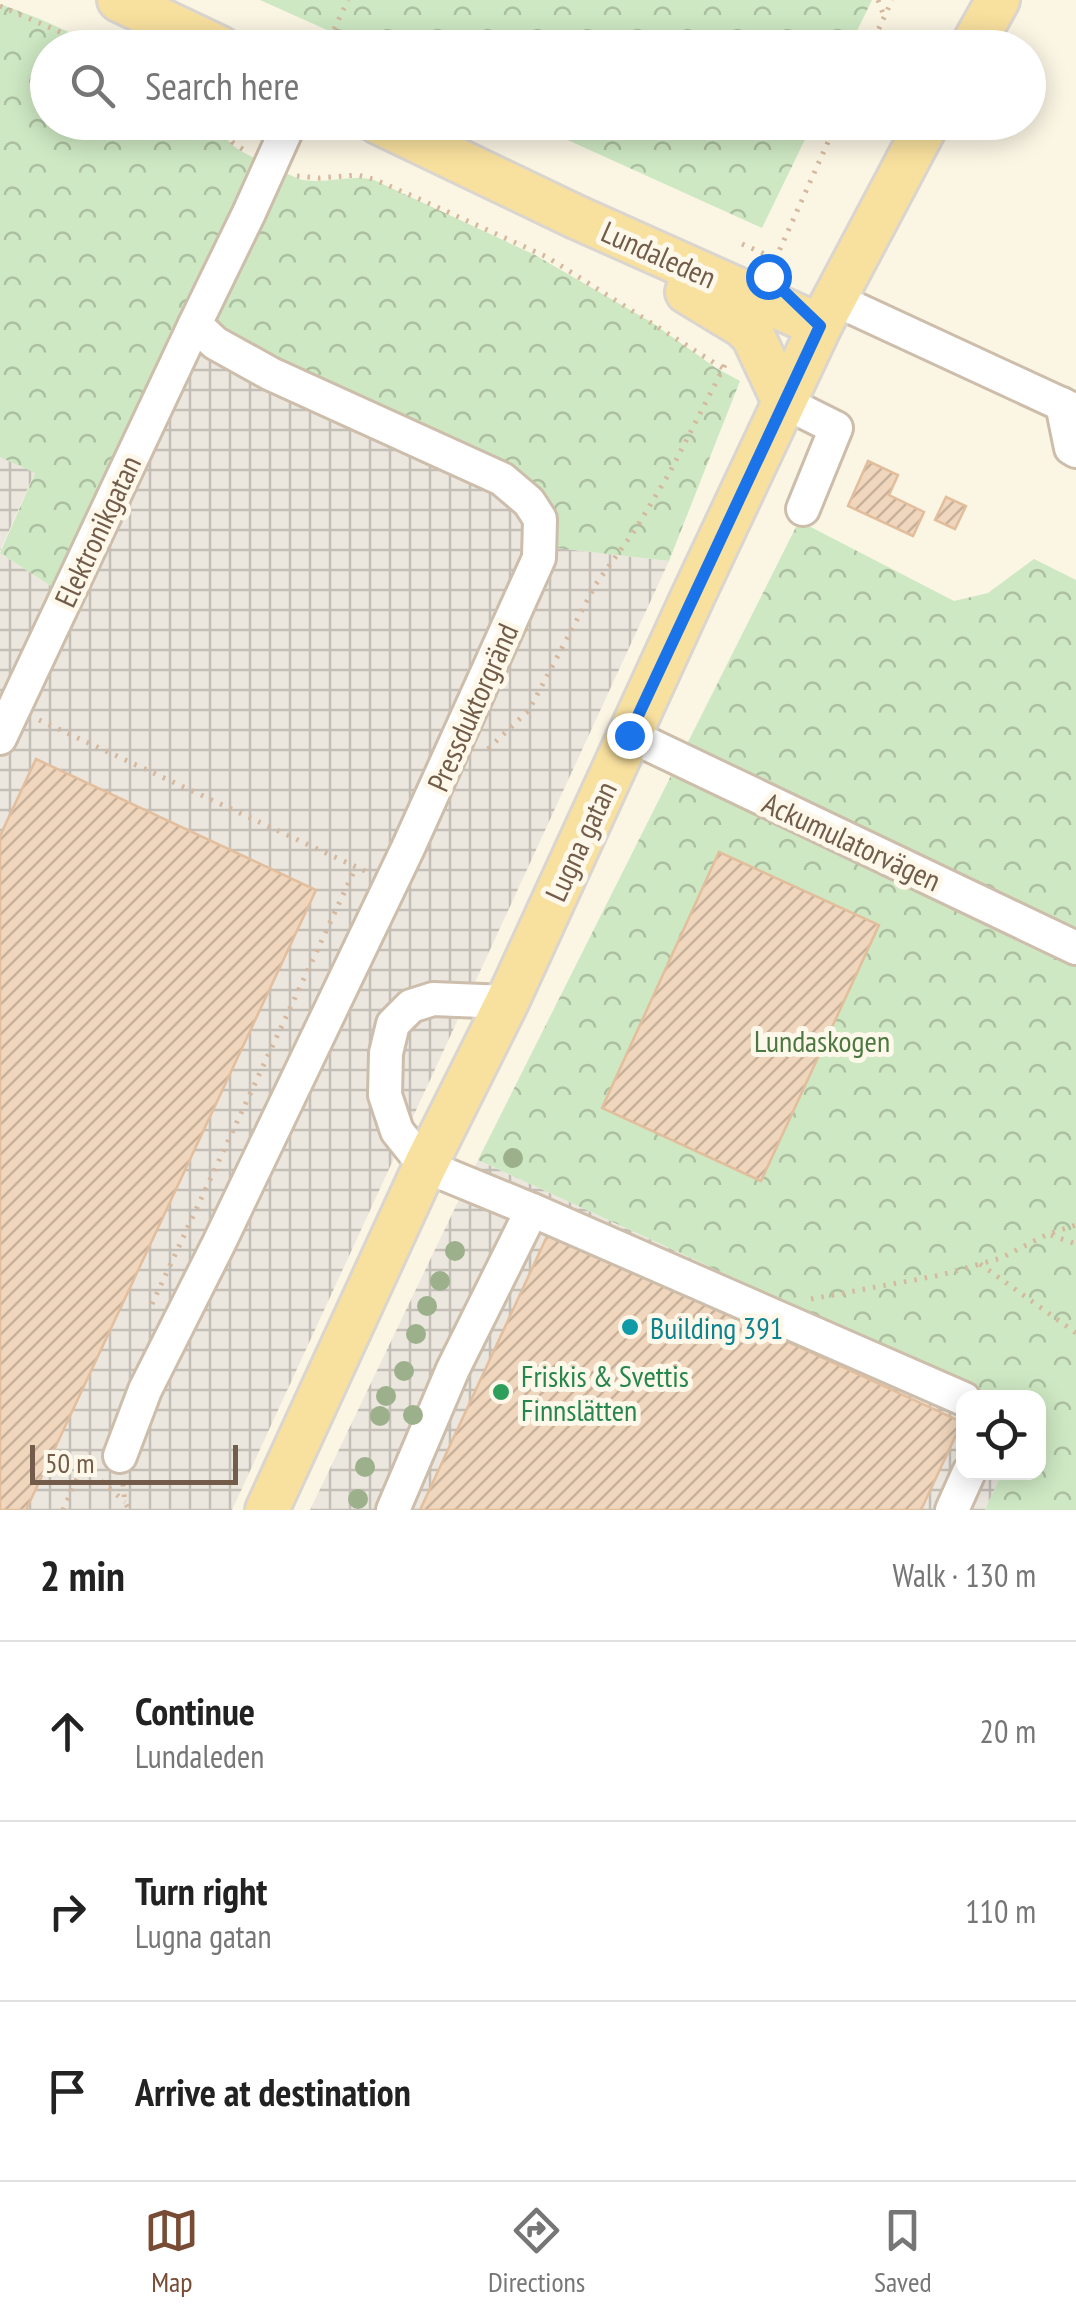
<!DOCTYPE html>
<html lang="en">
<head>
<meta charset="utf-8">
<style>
	:root { --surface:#fff; --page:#f2f2f2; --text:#222; --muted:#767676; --line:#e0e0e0; --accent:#784b35 }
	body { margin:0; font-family:"PT Sans Narrow",sans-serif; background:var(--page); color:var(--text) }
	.controls { position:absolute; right:30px; bottom:30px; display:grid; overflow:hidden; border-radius:20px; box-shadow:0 5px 25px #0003 }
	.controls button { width:90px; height:90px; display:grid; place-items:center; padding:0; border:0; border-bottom:2px solid var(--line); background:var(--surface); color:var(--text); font:50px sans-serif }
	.scale { position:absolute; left:30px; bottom:25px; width:208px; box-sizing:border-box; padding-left:10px; border:5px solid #735d4a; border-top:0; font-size:28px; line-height:35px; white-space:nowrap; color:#735d4a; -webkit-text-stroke:8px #fef8ea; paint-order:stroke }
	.stop { position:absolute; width:30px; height:30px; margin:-22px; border:8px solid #1a73e8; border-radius:50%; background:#fff }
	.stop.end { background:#1a73e8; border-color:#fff; box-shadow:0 2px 10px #0008 }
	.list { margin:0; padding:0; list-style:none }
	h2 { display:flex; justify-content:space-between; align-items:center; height:130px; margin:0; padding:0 40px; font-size:42px }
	h2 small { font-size:32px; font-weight:400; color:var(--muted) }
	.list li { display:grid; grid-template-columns:65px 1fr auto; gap:30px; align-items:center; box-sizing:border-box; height:180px; padding:0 40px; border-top:2px solid var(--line) }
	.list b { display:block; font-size:38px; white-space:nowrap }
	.list p { margin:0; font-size:32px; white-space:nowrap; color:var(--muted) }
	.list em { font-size:32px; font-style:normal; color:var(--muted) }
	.icon { flex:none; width:55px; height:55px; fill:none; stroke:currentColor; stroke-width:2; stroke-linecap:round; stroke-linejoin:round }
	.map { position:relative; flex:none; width:1076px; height:1510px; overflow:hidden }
	.search { position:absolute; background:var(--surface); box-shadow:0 5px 25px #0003; left:30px; right:30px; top:30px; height:110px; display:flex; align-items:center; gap:25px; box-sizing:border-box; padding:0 35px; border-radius:55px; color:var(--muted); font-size:38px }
	.sheet { height:670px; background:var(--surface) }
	nav { display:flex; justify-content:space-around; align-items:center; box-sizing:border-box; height:140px; border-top:2px solid var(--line); background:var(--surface); font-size:28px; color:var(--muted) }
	nav a { display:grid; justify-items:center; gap:5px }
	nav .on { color:var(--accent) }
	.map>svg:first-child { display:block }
	.industrial { fill:url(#industrial-grid) }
	.forest { fill:url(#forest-crowns) }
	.building { fill:url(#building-hatch); stroke:#e2be9d; stroke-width:2.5 }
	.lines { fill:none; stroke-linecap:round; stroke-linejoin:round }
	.minor-casing { stroke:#cdbdab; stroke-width:38 }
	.major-casing { stroke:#dbd5d0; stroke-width:48 }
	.path { stroke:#d5b99f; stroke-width:5; stroke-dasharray:2.5 8; stroke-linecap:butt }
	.minor { stroke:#fff; stroke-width:32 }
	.major { stroke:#f8e09e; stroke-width:42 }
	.tree { fill:#9bb08b }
	.route { stroke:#1a73e8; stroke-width:12 }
	.culture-dot { fill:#0f9aa8; stroke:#fef8ea; stroke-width:4 }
	.leisure-dot { fill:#2e9e5b; stroke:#fef8ea; stroke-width:4 }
	.labels { text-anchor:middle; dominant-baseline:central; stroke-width:10; stroke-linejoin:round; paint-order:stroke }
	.street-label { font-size:30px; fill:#735d4a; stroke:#fef8ea }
	.park-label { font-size:30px; fill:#4d7842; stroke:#fef8ea }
	.culture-label { font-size:30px; fill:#0d838f; stroke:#fef8ea; text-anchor:start }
	.leisure-label { font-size:30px; fill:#27864d; stroke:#fef8ea; text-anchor:start }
</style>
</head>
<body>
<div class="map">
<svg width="1076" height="1510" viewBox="0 0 1076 1510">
	<defs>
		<pattern id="industrial-grid" width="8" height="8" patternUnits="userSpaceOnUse" patternTransform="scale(2.5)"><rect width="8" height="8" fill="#ebe6de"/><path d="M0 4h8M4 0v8" fill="none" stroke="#c3beb6"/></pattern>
		<pattern id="forest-crowns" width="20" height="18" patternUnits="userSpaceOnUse" patternTransform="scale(2.5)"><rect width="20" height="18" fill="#cee8c3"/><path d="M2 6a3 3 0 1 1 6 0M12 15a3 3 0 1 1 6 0" fill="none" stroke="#acbfa0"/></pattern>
		<pattern id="building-hatch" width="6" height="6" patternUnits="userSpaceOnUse" patternTransform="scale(2.5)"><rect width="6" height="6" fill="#f0d6bc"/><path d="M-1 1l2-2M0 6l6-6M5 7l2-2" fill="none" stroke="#c7b19b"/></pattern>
	</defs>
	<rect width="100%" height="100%" fill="#fbf5e4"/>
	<!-- industrial -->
	<g class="industrial">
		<polygon points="193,332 511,477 540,546 669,561 232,1510 0,1510 0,553 51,586"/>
		<polygon points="0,457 35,472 0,551"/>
		<polygon points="478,1160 993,1397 964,1398 964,1472 1002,1473 985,1510 310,1510"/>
	</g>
	<!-- forest -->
	<g class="forest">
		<polygon points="260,0 872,0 849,47 365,47"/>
		<path d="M0 4 40 19 102 47 48 48V122L223 123C224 131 225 138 231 144 239 152 292 177 303 180 328 184 350 174 374 180L535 255 651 322 716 368 740 381 669 561 539 546 535 512 192 331 74 579 51 586 0 553 35 473 0 457Z"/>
		<polygon points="530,123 813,122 813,123 762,228"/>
		<polygon points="799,521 954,601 988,593 1034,559 1076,580 1076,1510 985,1510 1002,1473 1038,1472 1038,1398 993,1397 478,1160"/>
	</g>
	<!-- building -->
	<g class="building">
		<polygon points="868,461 898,475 889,495 924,512 913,536 848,506"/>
		<polygon points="946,497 966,506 955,529 935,520"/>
		<polygon points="36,759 316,890 26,1510 0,1510 0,836"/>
		<polygon points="719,852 879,925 761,1181 602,1108"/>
		<polygon points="549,1232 962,1422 921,1510 420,1510"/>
	</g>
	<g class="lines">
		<defs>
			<g id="minor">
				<polyline points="834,299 1076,411"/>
				<polyline points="784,402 836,428 803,509"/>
				<polyline points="1062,404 1071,448 1076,451"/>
				<polyline points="629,735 1076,948"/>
				<polyline points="0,738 195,324"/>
				<polyline points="507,1002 433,999 411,1006 393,1024 386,1053 385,1095 397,1131 425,1166 532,1210 964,1399"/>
				<polyline points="120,1456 145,1390 219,1243 408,848 539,558 540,519 529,502 502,479 271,374 215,343 195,324 249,213 290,122"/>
				<polyline points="393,1510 453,1369 532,1210"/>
				<polyline points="952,1510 969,1472"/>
			</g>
			<g id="major">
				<polyline points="119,0 220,48"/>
				<polyline points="971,48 998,0"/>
				<polyline points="378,122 576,217 820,326"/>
				<polyline points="687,292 743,326 753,336 784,402"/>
				<polyline points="267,1510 425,1166 507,1002 693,596 820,326 928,122"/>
			</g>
		</defs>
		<!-- minor casing -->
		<use href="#minor" class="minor-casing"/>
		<!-- major casing -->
		<use href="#major" class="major-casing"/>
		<!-- path -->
		<g class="path">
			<polyline points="878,0 884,16"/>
			<polyline points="0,6 97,48"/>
			<polyline points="325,48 348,0"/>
			<polyline points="870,48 892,0"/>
			<polyline points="225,122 232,142 247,152"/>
			<polyline points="297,176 319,178 357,175 373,179 417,198 547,257 724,369"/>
			<polyline points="742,244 776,259"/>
			<polyline points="771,269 837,122"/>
			<polyline points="39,720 365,871"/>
			<polyline points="488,749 529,710 596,584 635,530 670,472 727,361"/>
			<polyline points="1051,1235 1076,1244"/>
			<polyline points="980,1264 1076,1333"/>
			<polyline points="811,1299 941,1275 1001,1258 1048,1234 1076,1225"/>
			<polyline points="152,1304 356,867"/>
			<polyline points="101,1481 125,1502"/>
			<polyline points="123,1484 125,1502 129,1510"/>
			<polyline points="63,1510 89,1452"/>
		</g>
		<!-- minor -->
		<use href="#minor" class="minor"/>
		<!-- major -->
		<use href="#major" class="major"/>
	</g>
	<!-- trees -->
	<g class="tree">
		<circle cx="513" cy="1158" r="10"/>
		<circle cx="455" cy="1251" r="10"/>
		<circle cx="440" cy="1281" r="10"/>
		<circle cx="427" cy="1306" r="10"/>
		<circle cx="416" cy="1334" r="10"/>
		<circle cx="404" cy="1371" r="10"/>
		<circle cx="386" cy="1396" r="10"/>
		<circle cx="413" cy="1415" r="10"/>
		<circle cx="380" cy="1416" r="10"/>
		<circle cx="365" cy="1467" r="10"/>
		<circle cx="358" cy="1499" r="10"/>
	</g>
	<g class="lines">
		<!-- route -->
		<polyline class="route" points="629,735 820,326 768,276"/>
	</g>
	<!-- markers -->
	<circle class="culture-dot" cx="630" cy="1327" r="10"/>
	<circle class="leisure-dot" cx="501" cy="1392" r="10"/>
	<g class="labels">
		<!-- street labels -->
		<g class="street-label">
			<text transform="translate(659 254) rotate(24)">Lundaleden</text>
			<text transform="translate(97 531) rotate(-65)">Elektronikgatan</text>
			<text transform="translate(472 707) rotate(-66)">Pressduktorgränd</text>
			<text transform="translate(580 841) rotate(-65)">Lugna gatan</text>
			<text transform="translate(852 841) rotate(25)">Ackumulatorvägen</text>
		</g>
		<!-- park labels -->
		<g class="park-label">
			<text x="822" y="1040">Lundaskogen</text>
		</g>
		<!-- culture labels -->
		<g class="culture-label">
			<text x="650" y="1327">Building 391</text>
		</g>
		<!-- leisure labels -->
		<g class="leisure-label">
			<text x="521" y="1375">Friskis &amp; Svettis<tspan x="521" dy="34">Finnslätten</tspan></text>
		</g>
	</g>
</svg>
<div class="controls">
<button><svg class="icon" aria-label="locate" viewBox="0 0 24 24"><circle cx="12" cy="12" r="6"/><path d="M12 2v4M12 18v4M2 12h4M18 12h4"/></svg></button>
</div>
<div class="scale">50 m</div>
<div class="stop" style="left:768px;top:276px"></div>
<div class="stop end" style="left:629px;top:735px"></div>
<div class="search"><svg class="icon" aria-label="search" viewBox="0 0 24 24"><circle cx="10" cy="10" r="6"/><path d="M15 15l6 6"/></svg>Search here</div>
</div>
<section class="sheet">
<h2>2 min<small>Walk · 130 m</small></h2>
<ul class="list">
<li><svg class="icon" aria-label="ahead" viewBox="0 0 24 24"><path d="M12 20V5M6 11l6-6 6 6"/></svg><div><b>Continue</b><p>Lundaleden</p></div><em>20 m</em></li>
<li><svg class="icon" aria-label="right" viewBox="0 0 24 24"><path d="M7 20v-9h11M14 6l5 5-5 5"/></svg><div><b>Turn right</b><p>Lugna gatan</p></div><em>110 m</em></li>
<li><svg class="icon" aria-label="arrive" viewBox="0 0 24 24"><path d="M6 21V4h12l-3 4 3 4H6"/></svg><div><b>Arrive at destination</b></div></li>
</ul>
</section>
<nav>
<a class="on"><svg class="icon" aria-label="map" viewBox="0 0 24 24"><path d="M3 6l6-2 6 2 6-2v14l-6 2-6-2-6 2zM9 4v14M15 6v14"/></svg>Map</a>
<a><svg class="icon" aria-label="directions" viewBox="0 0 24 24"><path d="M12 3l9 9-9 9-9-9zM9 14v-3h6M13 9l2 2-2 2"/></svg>Directions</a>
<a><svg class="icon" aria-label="saved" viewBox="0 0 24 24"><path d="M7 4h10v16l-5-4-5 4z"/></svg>Saved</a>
</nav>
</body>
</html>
